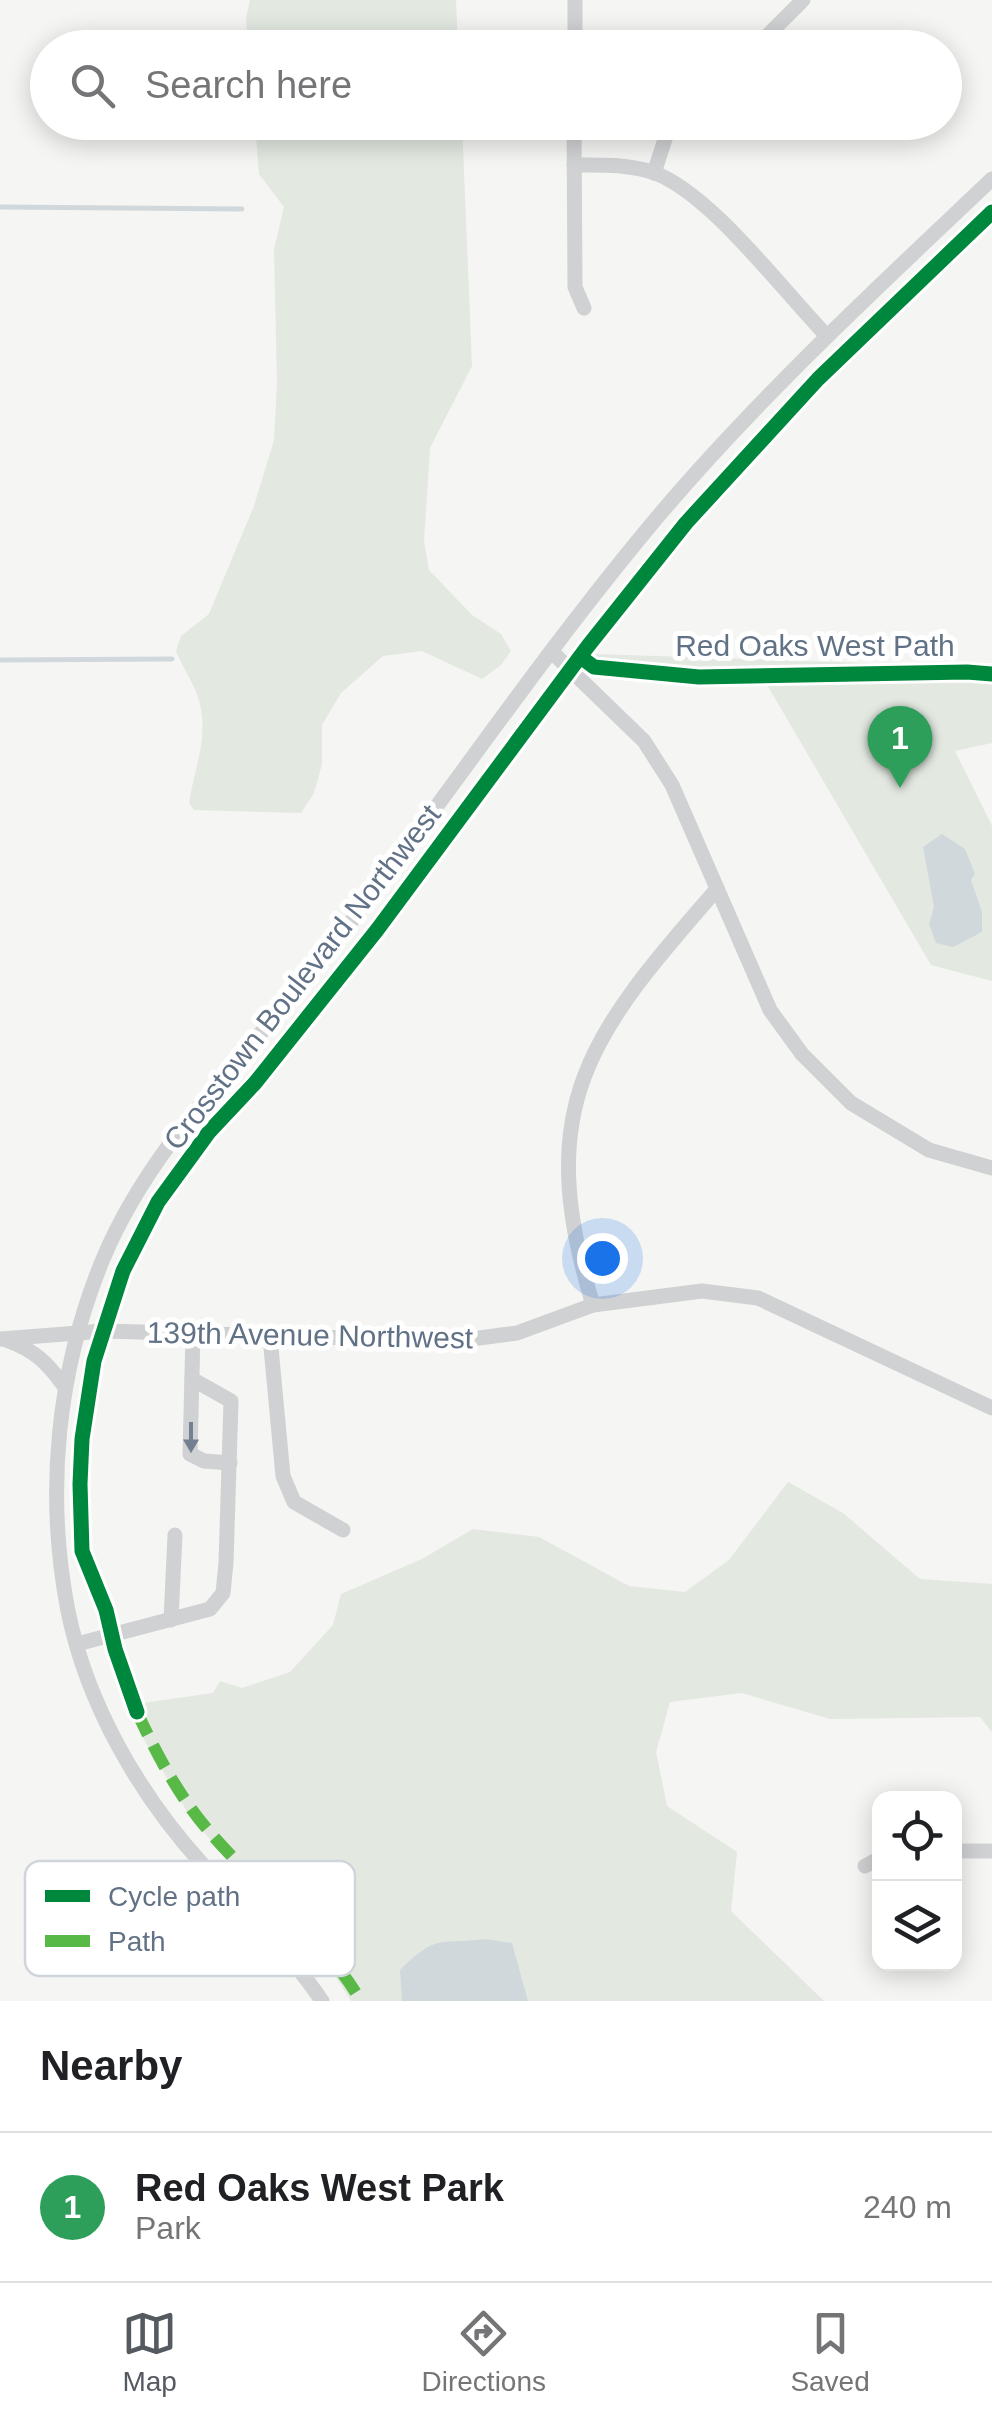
<!DOCTYPE html>
<html lang="en">
<head>
<meta charset="utf-8">
<style>
	:root { --surface:#fff; --page:#f2f2f2; --text:#202124; --muted:#757577; --line:#e0e0e0; --accent:#555a61 }
	body { margin:0; font-family:Arial,sans-serif; background:var(--page); color:var(--text) }
	.controls { position:absolute; right:30px; bottom:30px; display:grid; overflow:hidden; border-radius:20px; box-shadow:0 5px 25px #0003 }
	.controls button { width:90px; height:90px; display:grid; place-items:center; padding:0; border:0; border-bottom:2px solid var(--line); background:var(--surface); color:var(--text); font:50px sans-serif }
	.you { position:absolute; left:602px; top:1258px; width:35px; height:35px; margin:-25px; border:8px solid #fff; border-radius:50%; background:#1a73e8; box-shadow:0 0 0 15px #1a73e833 }
	.badge { display:grid; place-items:center; width:65px; height:65px; border-radius:50%; background:var(--accent); color:#fff; font-size:32px; font-weight:700 }
	.pin { position:absolute; translate:-50% -82px; filter:drop-shadow(0 2px 5px #0008) }
	.pin::after { content:''; position:absolute; top:52px; width:35px; height:30px; background:inherit; clip-path:polygon(0 0,100% 0,50% 100%) }
	.list { margin:0; padding:0; list-style:none }
	h2 { display:flex; justify-content:space-between; align-items:center; height:130px; margin:0; padding:0 40px; font-size:42px }
	h2 small { font-size:32px; font-weight:400; color:var(--muted) }
	.list li { display:grid; grid-template-columns:65px 1fr auto; gap:30px; align-items:center; box-sizing:border-box; height:150px; padding:0 40px; border-top:2px solid var(--line) }
	.list b { display:block; font-size:38px; white-space:nowrap }
	.list p { margin:0; font-size:32px; white-space:nowrap; color:var(--muted) }
	.list em { font-size:32px; font-style:normal; color:var(--muted) }
	.icon { flex:none; width:55px; height:55px; fill:none; stroke:currentColor; stroke-width:2; stroke-linecap:round; stroke-linejoin:round }
	.map { position:relative; flex:none; width:992px; height:2001px; overflow:hidden }
	.search { position:absolute; background:var(--surface); box-shadow:0 5px 25px #0003; left:30px; right:30px; top:30px; height:110px; display:flex; align-items:center; gap:25px; box-sizing:border-box; padding:0 35px; border-radius:55px; color:var(--muted); font-size:38px }
	.sheet { height:280px; background:var(--surface) }
	nav { display:flex; justify-content:space-around; align-items:center; box-sizing:border-box; height:140px; border-top:2px solid var(--line); background:var(--surface); font-size:28px; color:var(--muted) }
	nav a { display:grid; justify-items:center; gap:5px }
	nav .on { color:var(--accent) }
	.map>svg:first-child { display:block }
	.green { fill:#e3e8e1 }
	.water { fill:#d1d8dc }
	.lines { fill:none; stroke-linecap:round; stroke-linejoin:round }
	.stream { stroke:#d1d8dc; stroke-width:5 }
	.minor { stroke:#d0d1d2; stroke-width:15 }
	.quiet { stroke:#58b947; stroke-width:12; stroke-dasharray:25 12; stroke-linecap:butt }
	.cycleway-casing { stroke:#fff; stroke-width:21 }
	.cycleway { stroke:#00873e; stroke-width:15 }
	.oneway { fill:#728091 }
	.labels { text-anchor:middle; dominant-baseline:central; stroke-width:10; stroke-linejoin:round; paint-order:stroke }
	.street-label { font-size:30px; fill:#627286; stroke:#fff }
	.key { fill:#fff; stroke:#d0d5db; stroke-width:2.5 }
	.key-label { font-size:28px; fill:#627286 }
</style>
</head>
<body>
<div class="map">
<svg width="992" height="2001" viewBox="0 0 992 2001">
	<rect width="100%" height="100%" fill="#f5f5f3"/>
	<!-- green -->
	<g class="green">
		<polygon points="250,0 456,0 458,47 248,47 246,18"/>
		<path d="M255 123H462L472 366 430 448 424 541 429 570 472 615 501 634 511 651 501 665 482 679 422 651 383 656 341 693 322 725V764L314 793 301 813 194 810 189 803C195 765 211 733 197 694 191 679 182 666 176 651L181 636 209 614 254 506 274 440 277 384 274 249 284 207 259 174Z"/>
		<polygon points="594,654 992,667 992,743 955,751 992,826 992,981 931,965 766,683 607,679"/>
		<polygon points="788,1482 843,1513 920,1579 992,1584 992,1732 980,1717 830,1719 742,1693 670,1702 656,1752 667,1806 737,1852 731,1911 824,2001 351,2001 326,1962 192,1820 140,1733 143,1703 213,1693 220,1681 242,1688 290,1672 333,1625 341,1594 422,1559 473,1529 539,1537 629,1586 685,1592 729,1560"/>
	</g>
	<!-- water -->
	<g class="water">
		<polygon points="942,834 965,849 975,874 971,880 982,912 982,932 953,947 936,943 929,924 934,907 923,847"/>
		<path d="M485 1939 512 1943 528 2001H402L400 1970C438 1933 437 1945 485 1939Z"/>
	</g>
	<g class="lines">
		<!-- stream -->
		<g class="stream">
			<polyline points="0,207 242,209"/>
			<polyline points="0,660 172,659"/>
		</g>
		<!-- minor -->
		<g class="minor">
			<polyline points="575,48 575,0"/>
			<polyline points="755,48 803,0"/>
			<polyline points="574,122 575,287 584,308"/>
			<path d="M574 165C601 165 626 164 652 172 709 191 783 291 827 336"/>
			<polyline points="654,173 667,133 679,122"/>
			<polyline points="552,652 644,741 672,785 770,1010 802,1054 851,1103 929,1150 992,1168"/>
			<path d="M593 1305C532 1106 589 1035 717 889"/>
			<polyline points="193,1334 190,1454 204,1461 230,1463"/>
			<polyline points="270,1337 283,1476 294,1502 343,1530"/>
			<polyline points="0,1339 104,1331 457,1341 517,1333 593,1305 702,1291 758,1298 992,1408"/>
			<path d="M6 1340C34 1350 47 1362 64 1386"/>
			<polyline points="171,1620 175,1535"/>
			<polyline points="77,1644 210,1609 223,1593 226,1563 231,1401 192,1379"/>
			<polyline points="954,1851 992,1851"/>
			<polyline points="865,1866 880,1858"/>
			<path d="M322 2001C288 1950 244 1911 204 1866 140 1796 87 1705 68 1611 45 1493 57 1370 103 1259 152 1141 251 1052 328 952 440 807 542 654 660 514 762 394 878 287 992 179"/>
		</g>
		<!-- quiet -->
		<path class="quiet" d="M137 1712C156 1753 178 1795 208 1830 257 1888 321 1934 361 2001"/>
		<defs>
			<g id="cycleway">
				<polyline points="582,658 594,667 699,677 967,672 992,674"/>
				<polyline points="137,1712 115,1649 106,1610 82,1551 80,1484 82,1439 94,1361 123,1271 158,1202 209,1132 255,1083 377,930 588,646 686,523 818,379 992,212"/>
			</g>
		</defs>
		<!-- cycleway casing -->
		<use href="#cycleway" class="cycleway-casing"/>
		<!-- cycleway -->
		<use href="#cycleway" class="cycleway"/>
	</g>
	<!-- one-way arrows -->
	<defs><path id="oneway-solid" d="M-6-.8H1V-3.2L6.5 0L1 3.2V.8H-6Z" transform="scale(2.5)"/></defs>
	<use class="oneway" href="#oneway-solid" transform="translate(191 1437) rotate(90)"/>
	<g class="labels">
		<!-- street labels -->
		<g class="street-label">
			<text x="815" y="645">Red Oaks West Path</text>
			<text transform="translate(302 977) rotate(-52)">Crosstown Boulevard Northwest</text>
			<text transform="translate(310 1335) rotate(1)">139th Avenue Northwest</text>
		</g>
	</g>
	<!-- legend -->
	<rect x="25" y="1861" width="330" height="115" rx="15" class="key"/>
	<rect x="45" y="1890" width="45" height="12" fill="#00873e"/>
	<rect x="45" y="1935" width="45" height="12" fill="#58b947"/>
	<g class="key-label">
		<text x="108" y="1906">Cycle path</text>
		<text x="108" y="1951">Path</text>
	</g>
</svg>
<div class="controls">
<button><svg class="icon" aria-label="locate" viewBox="0 0 24 24"><circle cx="12" cy="12" r="6"/><path d="M12 2v4M12 18v4M2 12h4M18 12h4"/></svg></button>
<button><svg class="icon" aria-label="layers" viewBox="0 0 24 24"><path d="M12 4l9 5-9 5-9-5zM3 14l9 5 9-5"/></svg></button>
</div>
<div class="you"></div>
<div class="pin badge" style="left:900px;top:788px;background:#2e9e5b">1</div>
<div class="search"><svg class="icon" aria-label="search" viewBox="0 0 24 24"><circle cx="10" cy="10" r="6"/><path d="M15 15l6 6"/></svg>Search here</div>
</div>
<section class="sheet">
<h2>Nearby<small></small></h2>
<ul class="list">
<li><span class="badge" style="background:#2e9e5b">1</span><div><b>Red Oaks West Park</b><p>Park</p></div><em>240 m</em></li>
</ul>
</section>
<nav>
<a class="on"><svg class="icon" aria-label="map" viewBox="0 0 24 24"><path d="M3 6l6-2 6 2 6-2v14l-6 2-6-2-6 2zM9 4v14M15 6v14"/></svg>Map</a>
<a><svg class="icon" aria-label="directions" viewBox="0 0 24 24"><path d="M12 3l9 9-9 9-9-9zM9 14v-3h6M13 9l2 2-2 2"/></svg>Directions</a>
<a><svg class="icon" aria-label="saved" viewBox="0 0 24 24"><path d="M7 4h10v16l-5-4-5 4z"/></svg>Saved</a>
</nav>
</body>
</html>
